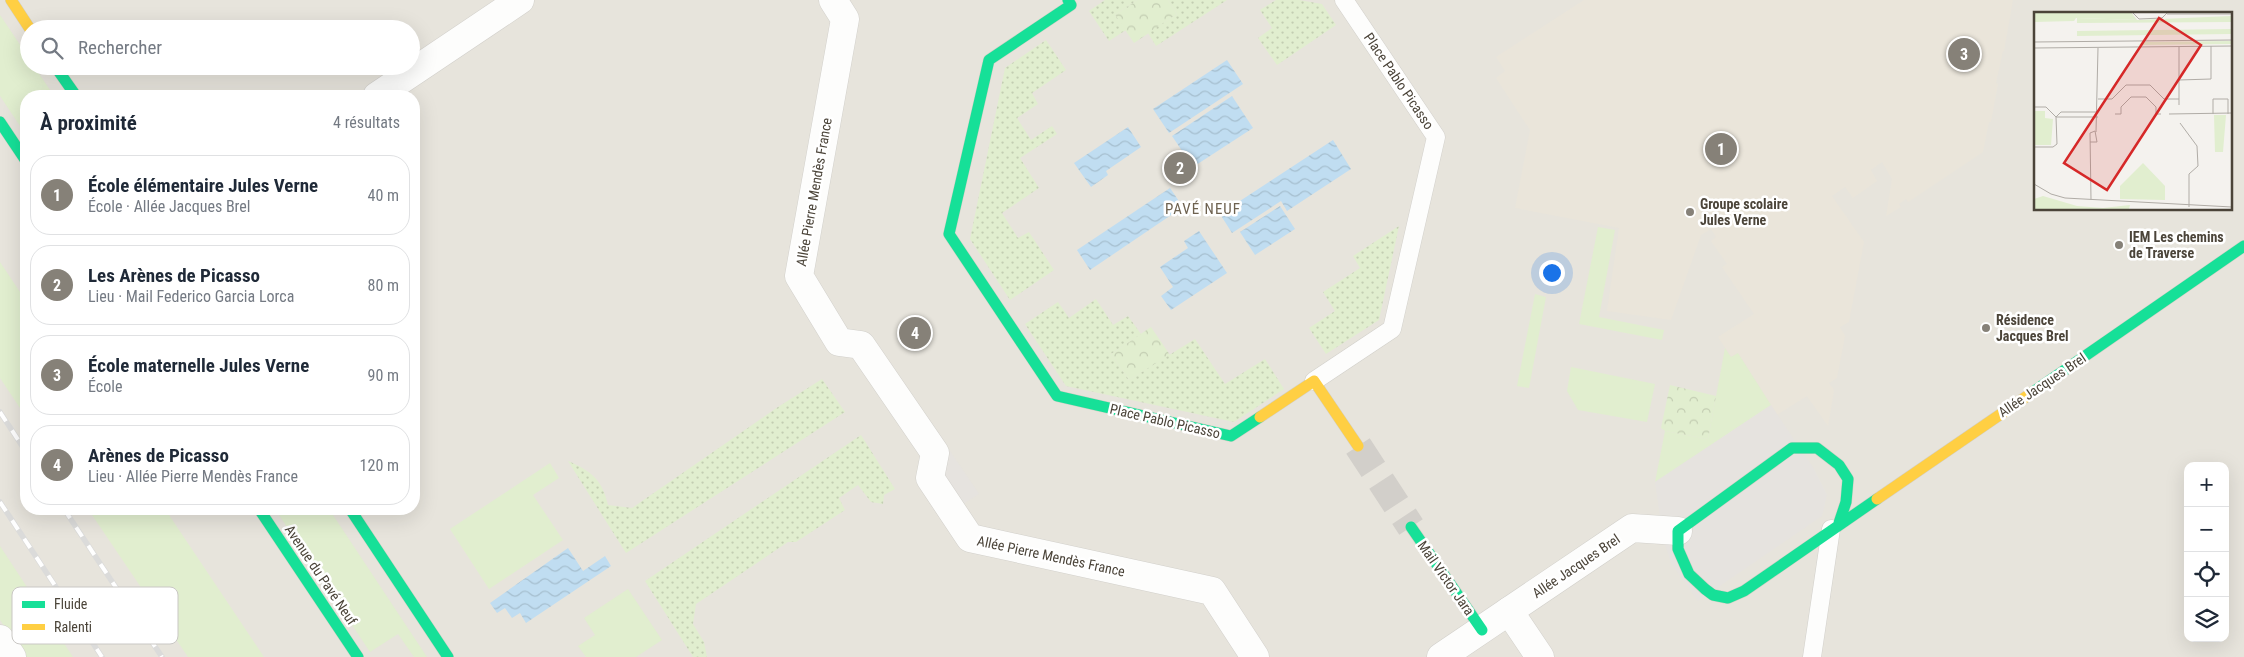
<!DOCTYPE html>
<html lang="fr">
<head>
<meta charset="utf-8">
<style>
	:root { --surface:#fff; --page:#f6f6f7; --text:#1f2937; --muted:#747a83; --line:#e0e1e3; --accent:#868178 }
	body { margin:0; font-family:"Roboto Condensed",sans-serif; background:var(--page); color:var(--text) }
	.controls { position:absolute; right:15px; bottom:15px; display:grid; overflow:hidden; border-radius:10px; box-shadow:0 5px 20px #0002 }
	.controls button { width:45px; height:45px; display:grid; place-items:center; padding:0; border:0; border-bottom:1px solid var(--line); background:var(--surface); color:var(--text); font:25px sans-serif }
	.you { position:absolute; left:1551px; top:272px; width:18px; height:18px; margin:-12px; border:4px solid #fff; border-radius:50%; background:#1a73e8; box-shadow:0 0 0 8px #1a73e833 }
	.badge { display:grid; place-items:center; width:32px; height:32px; border-radius:50%; background:var(--accent); color:#fff; font-size:16px; font-weight:700 }
	.pin { position:absolute; translate:-50% -50%; border:2px solid #fff; box-shadow:0 1px 5px #0006 }
	.list { margin:0; padding:0; list-style:none }
	h2 { display:flex; justify-content:space-between; align-items:center; height:65px; margin:0; padding:0 20px; font-size:21px }
	h2 small { font-size:16px; font-weight:400; color:var(--muted) }
	.list li { display:grid; grid-template-columns:32px 1fr auto; gap:15px; align-items:center; box-sizing:border-box; height:80px; margin:0 10px 10px; padding:0 10px; border:1px solid var(--line); border-radius:20px }
	.list b { display:block; font-size:19px; white-space:nowrap }
	.list p { margin:0; font-size:16px; white-space:nowrap; color:var(--muted) }
	.list em { font-size:16px; font-style:normal; color:var(--muted) }
	.icon { flex:none; width:28px; height:28px; fill:none; stroke:currentColor; stroke-width:2; stroke-linecap:round; stroke-linejoin:round }
	.map { position:relative; flex:none; width:2244px; height:657px; overflow:hidden }
	.search { position:absolute; background:var(--surface); box-shadow:0 5px 20px #0002; left:20px; top:20px; width:400px; height:55px; display:flex; align-items:center; gap:12px; box-sizing:border-box; padding:0 18px; border-radius:28px; color:var(--muted); font-size:19px }
	.panel { position:absolute; background:var(--surface); box-shadow:0 5px 20px #0002; left:20px; top:90px; width:400px; height:425px; border-radius:20px }
	.map>svg:first-child { display:block }
	.residential { fill:#e7e4dc; fill-rule:evenodd }
	.education { fill:#eae5da }
	.grass { fill:#e1eecf }
	.park { fill:url(#park-crowns) }
	.garden { fill:url(#garden-dots) }
	.parking { fill:#e6e3df }
	.water { fill:url(#water-waves) }
	.lines { fill:none; stroke-linecap:round; stroke-linejoin:round }
	.secondary-tunnel { stroke:#d2cfca; stroke-width:28; stroke-dasharray:28 14; stroke-linecap:butt }
	.lane-casing { stroke:#d2d0cb; stroke-width:19 }
	.street-casing { stroke:#d2d0cb; stroke-width:29 }
	.fast-casing { stroke:#d3cfc5; stroke-width:12 }
	.slow-casing { stroke:#d3cfc5; stroke-width:12 }
	.lane { stroke:#fdfdfc; stroke-width:18 }
	.street { stroke:#fdfdfc; stroke-width:28 }
	.fast { stroke:#16e098; stroke-width:11 }
	.slow { stroke:#ffcf43; stroke-width:11 }
	.rail-casing { stroke:#dbdbda; stroke-width:5.5 }
	.rail { stroke:#fff; stroke-width:4; stroke-dasharray:11; stroke-linecap:butt }
	.poi-dot { fill:#868178; stroke:#fff; stroke-width:2 }
	.labels { text-anchor:middle; dominant-baseline:central; stroke-width:5; stroke-linejoin:round; paint-order:stroke }
	.street-label { font-size:14px; fill:#4b4439; stroke:#fff }
	.poi-label { font-size:14px; font-weight:bold; fill:#4b4439; stroke:#fff; text-anchor:start }
	.neighbourhood-label { font-size:15px; letter-spacing:1px; fill:#6e6250; stroke:#fff }
	.inset-road { fill:none; stroke:#b0aca6; stroke-width:1 }
	.view { fill:#d62828; fill-opacity:0.15; stroke:#d62828; stroke-width:2.5 }
	.inset-edge { fill:none; stroke:#4b4439; stroke-width:2.5 }
	.key { fill:#fff; stroke:#c9c7c4; stroke-width:1 }
	.key-label { font-size:14px; fill:#4b4439 }
</style>
</head>
<body>
<div class="map">
<svg width="2244" height="657" viewBox="0 0 2244 657">
	<defs>
		<pattern id="park-crowns" width="20" height="18" patternUnits="userSpaceOnUse" patternTransform="scale(1.25)"><rect width="20" height="18" fill="#e1eecf"/><path d="M2 6a3 3 0 1 1 6 0M12 15a3 3 0 1 1 6 0" fill="none" stroke="#c3cdb2"/></pattern>
		<pattern id="garden-dots" width="8" height="8" patternUnits="userSpaceOnUse" patternTransform="scale(1.25)"><rect width="8" height="8" fill="#e1eecf"/><path d="M2 2h.1M6 6h.1" fill="none" stroke="#c3cdb2" stroke-width="1.8" stroke-linecap="round"/></pattern>
		<pattern id="water-waves" width="16" height="10" patternUnits="userSpaceOnUse" patternTransform="scale(1.25)"><rect width="16" height="10" fill="#c0ddf1"/><path d="M0 5q4-4 8 0t8 0" fill="none" stroke="#a6bfcf"/></pattern>
	</defs>
	<rect width="100%" height="100%" fill="#f4f2ee"/>
	<!-- residential -->
	<path class="residential" d="M0 0H2244V657H0ZM2035 14H2230V209H2035ZM29 29H411V66H29ZM26 96H414V509H26ZM2188 466H2225V638H2188Z"/>
	<!-- education -->
	<polygon class="education" points="1584,0 2013,0 2004,51 2003,51 1996,83 1998,84 1991,122 1989,122 1983,152 1908,202 1906,199 1899,204 1901,207 1886,216 1892,179 1882,162 1871,170 1877,181 1853,198 1845,187 1832,196 1864,242 1849,322 1840,327 1845,336 1837,378 1829,383 1834,390 1828,426 1807,396 1777,415 1738,353 1731,357 1718,337 1754,314 1722,267 1727,264 1711,241 1716,237 1711,229 1701,235 1671,320 1607,311 1619,228 1515,208 1530,130 1496,78 1505,71 1496,57"/>
	<!-- grass -->
	<g class="grass">
		<polygon points="0,15 29,58 29,66 34,66 54,96 26,96 26,135 0,96"/>
		<polygon points="1598,227 1615,230 1599,317 1664,330 1662,340 1579,324"/>
		<polygon points="0,262 26,301 26,417 0,378"/>
		<polygon points="1535,294 1546,297 1529,388 1517,386"/>
		<polygon points="1725,348 1731,357 1738,353 1771,405 1655,482 1665,431 1708,439"/>
		<polygon points="1571,367 1655,384 1647,422 1578,410 1567,391"/>
		<polygon points="550,463 559,478 533,495 563,540 489,589 450,529"/>
		<polygon points="88,509 165,509 264,657 188,657"/>
		<polygon points="275,509 329,509 427,657 414,657 398,634 370,652"/>
		<polygon points="0,546 73,657 25,657 0,620"/>
		<polygon points="628,589 662,640 636,657 586,657 578,646 595,635 584,618"/>
	</g>
	<!-- park -->
	<g class="park">
		<polygon points="1137,0 1168,0 1177,14 1134,43 1115,15"/>
		<polygon points="1151,327 1170,355 1129,380 1111,354"/>
		<polygon points="1670,385 1716,396 1708,439 1665,431 1661,428"/>
	</g>
	<!-- garden -->
	<g class="garden">
		<polygon points="1105,0 1137,0 1115,15 1126,30 1109,41 1089,11"/>
		<polygon points="1168,0 1227,0 1156,46 1148,33 1177,14"/>
		<polygon points="1276,0 1299,0 1322,4 1336,25 1277,65 1258,38 1272,28 1260,10"/>
		<polygon points="1046,40 1066,70 1032,93 1038,104 1017,118 1031,140 1052,126 1057,134 1020,158 1039,188 1002,213 1018,238 1029,232 1054,270 1010,300 970,239 1005,68"/>
		<polygon points="1399,226 1379,320 1326,354 1309,328 1335,311 1323,292 1360,268 1353,256"/>
		<polygon points="1096,299 1113,325 1128,316 1141,334 1111,354 1129,380 1195,339 1225,384 1265,359 1284,389 1234,422 1066,386 1025,324 1058,302 1069,318"/>
		<path d="M822 379 845 412 626 553 568 461C591 471 602 479 608 505L632 508 778 407Z"/>
		<polygon points="861,435 895,489 884,495 883,504 871,502 858,485 839,498 845,510 796,542 788,542 696,604 693,624 704,642 707,657 693,657 645,581"/>
	</g>
	<!-- parking -->
	<g class="parking">
		<polygon points="1771,405 1814,469 1827,495 1822,516 1698,601 1671,563 1663,538 1655,482"/>
		<polygon points="948,448 979,494 957,508 926,462"/>
	</g>
	<!-- water -->
	<g class="water">
		<polygon points="1227,60 1243,84 1169,133 1153,109"/>
		<polygon points="1232,96 1253,128 1193,167 1172,136"/>
		<polygon points="1128,127 1141,147 1106,171 1108,175 1091,187 1074,163"/>
		<polygon points="1333,140 1351,169 1287,211 1281,201 1232,233 1220,214"/>
		<polygon points="1170,188 1183,207 1090,270 1077,250"/>
		<polygon points="1280,206 1295,229 1255,255 1240,232"/>
		<polygon points="1199,231 1227,273 1171,310 1161,296 1173,287 1160,267 1188,248 1184,241"/>
		<polygon points="568,548 583,571 605,556 611,566 526,623 520,613 512,618 505,608 497,613 490,603"/>
	</g>
	<g class="lines">
		<!-- secondary-tunnel -->
		<polyline class="secondary-tunnel" points="1358,446 1411,527"/>
		<defs>
			<g id="lane">
				<polyline points="1314,381 1392,329 1436,137 1344,0"/>
				<polyline points="1812,657 1831,529"/>
			</g>
			<g id="street">
				<polyline points="833,0 845,19 799,276 839,342 861,345 935,453 930,478 970,538 1212,591 1255,657"/>
				<polyline points="377,96 520,0"/>
				<polyline points="1509,611 1540,657"/>
				<polyline points="0,639 12,657"/>
				<polyline points="1441,657 1632,528 1678,531"/>
			</g>
			<g id="fast">
				<polyline points="1068,0 1071,5 989,60 949,234 1057,396 1231,436 1260,417"/>
				<polyline points="55,66 76,96"/>
				<polyline points="0,122 26,161"/>
				<polyline points="2033,392 2244,246"/>
				<polyline points="259,509 358,657"/>
				<polyline points="350,509 448,657"/>
				<polyline points="1839,523 1846,502 1848,479 1839,465 1817,448 1792,448 1678,531 1678,549 1689,574 1705,589 1713,595 1728,598 1744,591 1877,499"/>
				<polyline points="1411,527 1482,630"/>
			</g>
			<g id="slow">
				<polyline points="11,0 30,29"/>
				<polyline points="1260,417 1314,381 1358,446"/>
				<polyline points="1877,499 2033,392"/>
			</g>
		</defs>
		<!-- lane casing -->
		<use href="#lane" class="lane-casing"/>
		<!-- street casing -->
		<use href="#street" class="street-casing"/>
		<!-- fast casing -->
		<use href="#fast" class="fast-casing"/>
		<!-- slow casing -->
		<use href="#slow" class="slow-casing"/>
		<!-- lane -->
		<use href="#lane" class="lane"/>
		<!-- street -->
		<use href="#street" class="street"/>
		<!-- fast -->
		<use href="#fast" class="fast"/>
		<!-- slow -->
		<use href="#slow" class="slow"/>
		<defs>
			<g id="rail">
				<polyline points="0,412 26,452"/>
				<polyline points="0,502 102,657"/>
				<polyline points="64,509 162,657"/>
			</g>
		</defs>
		<!-- rail casing -->
		<use href="#rail" class="rail-casing"/>
		<!-- rail -->
		<use href="#rail" class="rail"/>
	</g>
	<!-- markers -->
	<g class="poi-dot">
		<circle cx="1690" cy="212" r="5"/>
		<circle cx="2119" cy="245" r="5"/>
		<circle cx="1986" cy="328" r="5"/>
	</g>
	<g class="labels">
		<!-- street labels -->
		<g class="street-label">
			<text transform="translate(1399 81) rotate(56)">Place Pablo Picasso</text>
			<text transform="translate(814 192) rotate(-80)">Allée Pierre Mendès France</text>
			<text transform="translate(2042 385) rotate(-34)">Allée Jacques Brel</text>
			<text transform="translate(1165 421) rotate(13)">Place Pablo Picasso</text>
			<text transform="translate(1051 556) rotate(12)">Allée Pierre Mendès France</text>
			<text transform="translate(1576 566) rotate(-34)">Allée Jacques Brel</text>
			<text transform="translate(321 575) rotate(56)">Avenue du Pavé Neuf</text>
			<text transform="translate(1446 578) rotate(55)">Mail Victor Jara</text>
		</g>
		<!-- poi labels -->
		<g class="poi-label">
			<text x="1700" y="204">Groupe scolaire<tspan x="1700" dy="16">Jules Verne</tspan></text>
			<text x="2129" y="237">IEM Les chemins<tspan x="2129" dy="16">de Traverse</tspan></text>
			<text x="1996" y="320">Résidence<tspan x="1996" dy="16">Jacques Brel</tspan></text>
		</g>
		<!-- neighbourhood labels -->
		<g class="neighbourhood-label">
			<text x="1203" y="209">PAVÉ NEUF</text>
		</g>
	</g>
	<!-- overview -->
	<g transform="translate(2034 12)">
		<rect width="198" height="198" fill="#f4f2ee"/>
		<path d="M197 4 198 10 43 11V6L104 8ZM197 17V22L43 24V19ZM198 29 197 32 104 33 109 30Z" fill="#e1eecf"/>
		<path d="M9 184 43 194 69 196 96 193 95 197H0V187Z" fill="#e1eecf"/>
		<path d="M0 0H97L103 8 42 6 40 9 0 10ZM0 99H11V106L19 107 17 133H0ZM180 103H192L189 140H181Z" fill="#e1eecf"/>
		<path d="M109 151 131 174V188L86 187V174Z" fill="#e1eecf"/>
		<path class="inset-road" d="M98 0 105 7 128 6 134 0M133 2H198M0 30 198 28M145 34V93M0 36 198 34M145 68 177 67V34M64 87H78L92 73H116L130 87H145M0 95H12L22 105 23 132 19 135H0M81 102H87V95L97 85H112L122 95V102H127M135 102 198 101M179 102V87H194V102M22 105 27 100H64M22 105H64M146 111 163 134 164 154 155 162V195M62 120 64 36M56 130H63L61 119 56 121 57 188M0 172 17 182 31 186 198 195"/>
		<path class="view" d="M125 6 167 33 73 178 30 151Z"/>
		<rect width="198" height="198" class="inset-edge"/>
	</g>
	<!-- legend -->
	<rect x="12" y="587" width="166" height="57" rx="8" class="key"/>
	<rect x="22" y="601" width="23" height="7" fill="#16e098"/>
	<rect x="22" y="624" width="23" height="6" fill="#ffcf43"/>
	<g class="key-label">
		<text x="54" y="609">Fluide</text>
		<text x="54" y="632">Ralenti</text>
	</g>
</svg>
<div class="controls">
<button>+</button>
<button>−</button>
<button><svg class="icon" aria-label="locate" viewBox="0 0 24 24"><circle cx="12" cy="12" r="6"/><path d="M12 2v4M12 18v4M2 12h4M18 12h4"/></svg></button>
<button><svg class="icon" aria-label="layers" viewBox="0 0 24 24"><path d="M12 4l9 5-9 5-9-5zM3 14l9 5 9-5"/></svg></button>
</div>
<div class="you"></div>
<div class="pin badge" style="left:1721px;top:149px">1</div>
<div class="pin badge" style="left:1180px;top:168px">2</div>
<div class="pin badge" style="left:1964px;top:54px">3</div>
<div class="pin badge" style="left:915px;top:333px">4</div>
<div class="search"><svg class="icon" aria-label="search" viewBox="0 0 24 24"><circle cx="10" cy="10" r="6"/><path d="M15 15l6 6"/></svg>Rechercher</div>
<section class="panel">
<h2>À proximité<small>4 résultats</small></h2>
<ul class="list">
<li><span class="badge">1</span><div><b>École élémentaire Jules Verne</b><p>École · Allée Jacques Brel</p></div><em>40 m</em></li>
<li><span class="badge">2</span><div><b>Les Arènes de Picasso</b><p>Lieu · Mail Federico Garcia Lorca</p></div><em>80 m</em></li>
<li><span class="badge">3</span><div><b>École maternelle Jules Verne</b><p>École</p></div><em>90 m</em></li>
<li><span class="badge">4</span><div><b>Arènes de Picasso</b><p>Lieu · Allée Pierre Mendès France</p></div><em>120 m</em></li>
</ul>
</section>
</div>
</body>
</html>
